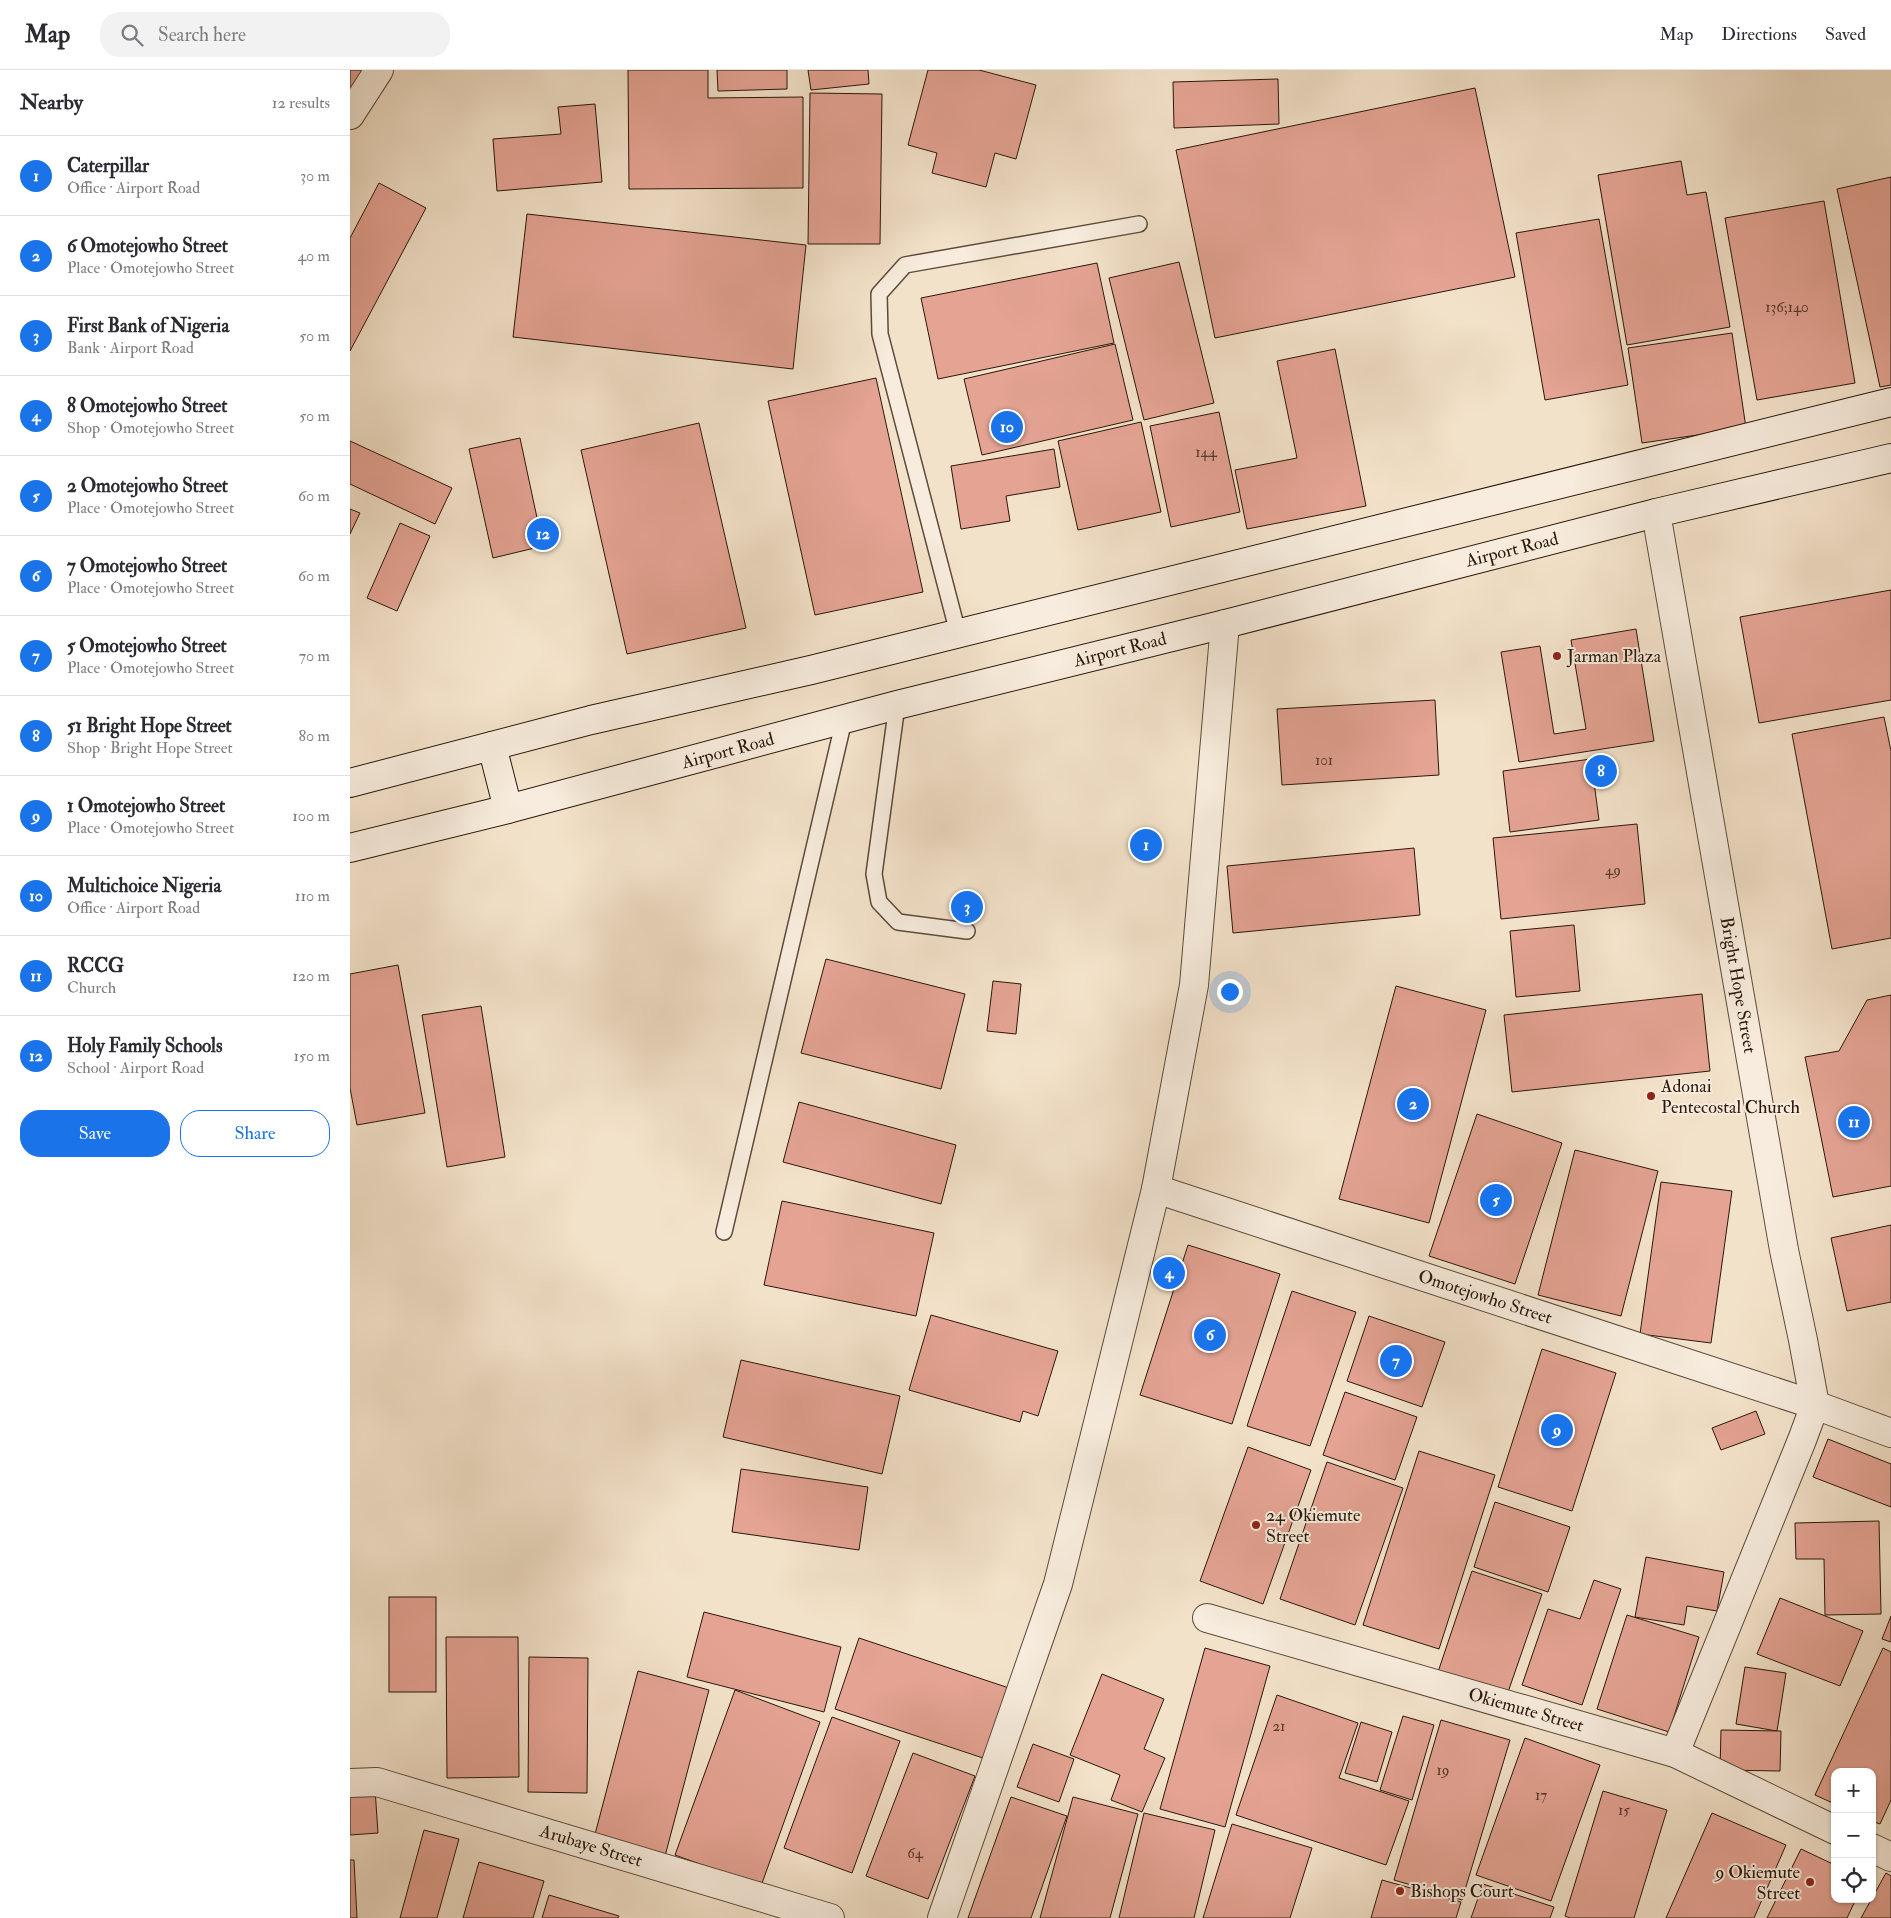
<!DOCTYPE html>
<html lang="en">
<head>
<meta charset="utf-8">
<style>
	:root { --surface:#fff; --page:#f2f2f3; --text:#2b2b33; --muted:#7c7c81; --line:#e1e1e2; --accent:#1a73e8 }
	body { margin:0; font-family:"IM FELL Double Pica",serif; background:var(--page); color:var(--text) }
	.controls { position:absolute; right:15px; bottom:15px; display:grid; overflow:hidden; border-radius:10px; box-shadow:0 1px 4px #0004 }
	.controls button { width:45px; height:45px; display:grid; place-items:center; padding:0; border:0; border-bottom:1px solid var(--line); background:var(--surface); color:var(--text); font:25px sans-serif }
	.you { position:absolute; left:879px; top:921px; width:18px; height:18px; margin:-12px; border:4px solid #fff; border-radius:50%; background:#1a73e8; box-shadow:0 0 0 8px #1a73e833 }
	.badge { display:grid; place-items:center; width:32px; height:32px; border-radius:50%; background:var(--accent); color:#fff; font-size:16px; font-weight:700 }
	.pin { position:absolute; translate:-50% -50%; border:2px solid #fff; box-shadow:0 1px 5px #0006 }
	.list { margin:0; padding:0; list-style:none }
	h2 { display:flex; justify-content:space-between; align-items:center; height:65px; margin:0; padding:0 20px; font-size:21px }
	h2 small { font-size:16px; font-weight:400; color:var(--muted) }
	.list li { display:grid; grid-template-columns:32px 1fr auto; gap:15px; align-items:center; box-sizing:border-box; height:80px; padding:0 20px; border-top:1px solid var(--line) }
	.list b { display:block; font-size:19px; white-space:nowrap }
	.list p { margin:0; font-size:16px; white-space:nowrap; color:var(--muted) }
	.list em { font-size:16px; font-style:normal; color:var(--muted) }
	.actions { display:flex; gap:10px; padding:15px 20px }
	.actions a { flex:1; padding:11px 0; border:1px solid var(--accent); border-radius:20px; text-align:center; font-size:18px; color:var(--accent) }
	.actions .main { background:var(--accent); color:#fff }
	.icon { flex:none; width:28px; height:28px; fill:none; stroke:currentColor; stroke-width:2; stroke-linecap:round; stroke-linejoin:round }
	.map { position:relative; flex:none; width:1541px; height:1848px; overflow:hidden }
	header { display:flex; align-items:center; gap:30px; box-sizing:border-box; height:70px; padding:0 25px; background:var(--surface); border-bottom:1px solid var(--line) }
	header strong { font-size:24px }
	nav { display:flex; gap:28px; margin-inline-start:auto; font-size:18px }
	.search { width:350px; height:45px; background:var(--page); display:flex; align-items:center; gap:12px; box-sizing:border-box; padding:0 18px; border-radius:20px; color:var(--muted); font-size:19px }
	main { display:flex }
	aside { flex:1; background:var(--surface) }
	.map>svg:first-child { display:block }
	.building { fill:#e4a393; stroke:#2b170a }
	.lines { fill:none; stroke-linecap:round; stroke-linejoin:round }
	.lane-casing { stroke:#5d4a3a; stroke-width:18 }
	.street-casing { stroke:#5d4a3a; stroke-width:30 }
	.secondary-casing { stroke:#2b170a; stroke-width:30 }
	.lane { stroke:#f7ecdd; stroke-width:15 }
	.street { stroke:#f7ecdd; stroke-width:28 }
	.secondary { stroke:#f7ecdd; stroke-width:28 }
	.poi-dot { fill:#8f2418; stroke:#f7ecdd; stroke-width:2 }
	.labels { text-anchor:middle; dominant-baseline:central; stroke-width:4; stroke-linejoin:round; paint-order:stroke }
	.number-label { font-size:15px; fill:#593a2c }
	.street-label { font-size:18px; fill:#2b170a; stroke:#f7ecdd }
	.poi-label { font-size:18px; fill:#2b170a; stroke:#f7ecdd; text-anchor:start }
</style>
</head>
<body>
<header>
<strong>Map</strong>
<div class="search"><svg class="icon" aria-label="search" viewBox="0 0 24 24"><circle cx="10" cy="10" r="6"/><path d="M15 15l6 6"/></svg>Search here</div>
<nav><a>Map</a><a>Directions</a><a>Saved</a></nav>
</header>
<main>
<aside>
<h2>Nearby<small>12 results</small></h2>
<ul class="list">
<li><span class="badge">1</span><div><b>Caterpillar</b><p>Office · Airport Road</p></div><em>30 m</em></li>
<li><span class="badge">2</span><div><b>6 Omotejowho Street</b><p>Place · Omotejowho Street</p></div><em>40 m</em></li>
<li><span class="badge">3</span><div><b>First Bank of Nigeria</b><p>Bank · Airport Road</p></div><em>50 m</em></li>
<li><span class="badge">4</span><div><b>8 Omotejowho Street</b><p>Shop · Omotejowho Street</p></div><em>50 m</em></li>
<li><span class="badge">5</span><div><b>2 Omotejowho Street</b><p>Place · Omotejowho Street</p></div><em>60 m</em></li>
<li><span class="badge">6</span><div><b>7 Omotejowho Street</b><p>Place · Omotejowho Street</p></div><em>60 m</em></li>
<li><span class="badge">7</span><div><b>5 Omotejowho Street</b><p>Place · Omotejowho Street</p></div><em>70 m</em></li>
<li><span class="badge">8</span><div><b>51 Bright Hope Street</b><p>Shop · Bright Hope Street</p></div><em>80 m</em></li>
<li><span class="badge">9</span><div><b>1 Omotejowho Street</b><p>Place · Omotejowho Street</p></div><em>100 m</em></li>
<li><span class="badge">10</span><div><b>Multichoice Nigeria</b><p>Office · Airport Road</p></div><em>110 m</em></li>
<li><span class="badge">11</span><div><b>RCCG</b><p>Church</p></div><em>120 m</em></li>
<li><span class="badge">12</span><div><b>Holy Family Schools</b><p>School · Airport Road</p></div><em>150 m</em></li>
</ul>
<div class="actions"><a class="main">Save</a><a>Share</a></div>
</aside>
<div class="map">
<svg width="1541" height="1848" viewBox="0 0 1541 1848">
	<rect width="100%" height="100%" fill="#f3e2ca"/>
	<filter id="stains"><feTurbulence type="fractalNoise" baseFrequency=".004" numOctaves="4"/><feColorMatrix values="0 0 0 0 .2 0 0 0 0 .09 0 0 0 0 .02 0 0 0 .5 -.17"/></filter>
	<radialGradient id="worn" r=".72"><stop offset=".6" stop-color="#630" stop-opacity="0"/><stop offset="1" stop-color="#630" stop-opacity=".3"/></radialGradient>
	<!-- building -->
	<g class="building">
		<polygon points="0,0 14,0 0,22"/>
		<polygon points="278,0 358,0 358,28 453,27 453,118 279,119"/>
		<polygon points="367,0 437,0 437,19 368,21"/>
		<polygon points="458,0 518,0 519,14 461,20"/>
		<polygon points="578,0 629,0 686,15 666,89 645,83 636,117 582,103 587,83 558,75"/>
		<polygon points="928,9 929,54 824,58 823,12"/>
		<polygon points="1125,18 1165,207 865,268 826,80"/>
		<polygon points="460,23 532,24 530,174 458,174"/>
		<polygon points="245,34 252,112 147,121 143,69 211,64 208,37"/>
		<polygon points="1331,91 1337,125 1356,122 1380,257 1277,275 1248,105"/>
		<polygon points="1541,107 1541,315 1530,317 1487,119"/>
		<polygon points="29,113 76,138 0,281 0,168"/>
		<polygon points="1474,131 1505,313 1407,330 1375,148"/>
		<polygon points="177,144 456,175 443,299 163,267"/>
		<polygon points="1249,149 1278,315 1195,330 1166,163"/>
		<polygon points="829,192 864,333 794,350 759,208"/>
		<polygon points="747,193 764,273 588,309 571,228"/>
		<polygon points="1382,263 1396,358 1292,373 1278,278"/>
		<polygon points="765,274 783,350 632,385 614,309"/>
		<polygon points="985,279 1016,436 897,459 885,400 947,388 927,291"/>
		<polygon points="526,308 573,522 465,545 418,331"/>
		<polygon points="869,342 890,442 821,457 800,356"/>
		<polygon points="791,352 811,442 728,460 708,371"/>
		<polygon points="349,353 396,558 277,584 231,380"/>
		<polygon points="170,368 193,476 143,488 119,379"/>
		<polygon points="0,371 102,418 85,454 0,414"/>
		<polygon points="704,379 710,417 656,426 660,451 611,459 601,396"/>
		<polygon points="0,439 10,443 0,464"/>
		<polygon points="50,453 80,466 47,541 17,528"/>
		<polygon points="1541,520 1541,630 1409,653 1390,547"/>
		<polygon points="1286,559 1304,671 1169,692 1151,582 1190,576 1204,664 1236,659 1221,570"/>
		<polygon points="1085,630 1089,705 932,715 927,639"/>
		<polygon points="1534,647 1541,681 1541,868 1482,879 1442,664"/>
		<polygon points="1241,689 1249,750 1160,762 1153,701"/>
		<polygon points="1287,754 1295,834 1151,849 1143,768"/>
		<polygon points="1064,778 1070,845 883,863 877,796"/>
		<polygon points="1224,855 1230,921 1166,927 1160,861"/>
		<polygon points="476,889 615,924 591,1019 451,983"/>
		<polygon points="48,895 75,1043 7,1055 0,1018 0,904"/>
		<polygon points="643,911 671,914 666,964 637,961"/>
		<polygon points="1046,916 1136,940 1079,1153 989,1129"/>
		<polygon points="1352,924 1360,1001 1162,1022 1154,945"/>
		<polygon points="1541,925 1541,1116 1483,1127 1455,987 1489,981 1517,930"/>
		<polygon points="131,936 155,1087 97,1097 72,945"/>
		<polygon points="449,1032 606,1075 591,1134 433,1092"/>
		<polygon points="1127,1044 1212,1073 1165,1214 1079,1186"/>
		<polygon points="1225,1080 1308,1101 1271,1246 1188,1225"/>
		<polygon points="1311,1112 1382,1121 1361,1273 1290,1264"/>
		<polygon points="432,1131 584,1163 566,1246 414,1215"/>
		<polygon points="1541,1155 1541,1232 1497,1241 1481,1168"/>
		<polygon points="838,1175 930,1204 882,1354 790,1325"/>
		<polygon points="942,1221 1006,1242 960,1376 897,1356"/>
		<polygon points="581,1245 708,1281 688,1346 673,1341 670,1352 559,1320"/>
		<polygon points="1019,1246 1095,1272 1072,1337 997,1311"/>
		<polygon points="1192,1279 1266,1303 1222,1441 1148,1417"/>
		<polygon points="391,1290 550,1326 532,1404 373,1367"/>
		<polygon points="995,1322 1067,1347 1045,1410 973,1385"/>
		<polygon points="1406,1341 1415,1364 1371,1380 1362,1358"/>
		<polygon points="1478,1369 1541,1394 1541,1437 1463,1407"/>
		<polygon points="898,1377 961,1400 913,1534 850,1511"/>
		<polygon points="1069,1381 1145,1405 1089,1579 1013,1555"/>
		<polygon points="977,1392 1053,1418 1005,1555 930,1529"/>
		<polygon points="391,1399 518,1417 509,1480 382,1462"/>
		<polygon points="1145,1432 1220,1457 1198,1522 1124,1497"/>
		<polygon points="1529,1451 1531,1544 1475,1545 1474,1489 1446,1489 1445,1453"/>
		<polygon points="1296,1487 1374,1502 1367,1541 1337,1536 1334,1555 1285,1547"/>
		<polygon points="1122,1501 1192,1524 1157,1625 1088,1602"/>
		<polygon points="1244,1510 1271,1519 1232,1635 1172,1615 1198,1539 1230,1549"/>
		<rect x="39" y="1527" width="47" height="95"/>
		<polygon points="1430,1528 1513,1561 1490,1616 1407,1584"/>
		<polygon points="354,1542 491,1577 474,1642 337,1607"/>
		<polygon points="1277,1545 1349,1567 1319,1662 1247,1639"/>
		<polygon points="1541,1546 1541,1572 1532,1569"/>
		<polygon points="96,1567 168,1567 169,1707 97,1708"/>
		<polygon points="509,1568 659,1618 636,1689 485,1639"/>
		<polygon points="855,1578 920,1596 875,1757 810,1739"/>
		<polygon points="1533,1578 1541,1582 1541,1730 1530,1754 1522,1751 1522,1702 1485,1702 1485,1734 1465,1725"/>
		<polygon points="179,1587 238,1588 237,1723 178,1722"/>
		<polygon points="1395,1597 1436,1603 1427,1661 1386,1654"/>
		<polygon points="288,1601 359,1620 315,1786 244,1768"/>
		<polygon points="752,1604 814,1629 794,1679 815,1688 792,1742 761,1730 770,1705 720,1685"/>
		<polygon points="385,1620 470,1652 411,1816 325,1785"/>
		<polygon points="927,1625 1008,1653 989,1708 1059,1731 1036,1795 886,1745"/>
		<polygon points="1053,1646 1084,1655 1062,1730 1030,1720"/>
		<polygon points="482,1647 550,1671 502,1803 434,1778"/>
		<polygon points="1091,1650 1160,1670 1112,1830 1044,1810"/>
		<polygon points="1011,1652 1042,1662 1027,1712 995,1703"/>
		<polygon points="1371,1660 1431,1661 1430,1701 1370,1700"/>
		<polygon points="1175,1668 1250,1695 1201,1831 1126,1805"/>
		<polygon points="683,1674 724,1689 709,1732 667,1717"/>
		<polygon points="563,1683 625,1706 578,1829 516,1806"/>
		<polygon points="25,1719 28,1763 0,1765 0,1721"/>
		<polygon points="1253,1721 1317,1740 1284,1848 1220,1848 1215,1846"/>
		<polygon points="661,1727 717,1746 681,1848 618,1848"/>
		<polygon points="723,1727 788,1744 760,1848 690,1848"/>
		<polygon points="794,1743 865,1760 844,1848 769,1848"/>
		<polygon points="1362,1743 1436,1775 1404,1848 1316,1848"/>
		<polygon points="882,1754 962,1778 940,1848 853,1848"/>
		<polygon points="74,1760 109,1769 87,1848 50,1848"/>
		<polygon points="1451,1779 1485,1795 1485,1829 1506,1829 1497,1848 1417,1848"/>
		<polygon points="0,1790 4,1790 7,1848 0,1848"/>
		<polygon points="129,1792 194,1811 183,1848 113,1848"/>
		<polygon points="1536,1803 1541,1806 1541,1848 1511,1848"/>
		<polygon points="1032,1810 1111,1832 1106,1848 1021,1848"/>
		<polygon points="1133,1814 1204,1837 1200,1848 1121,1848"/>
		<polygon points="199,1825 269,1846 268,1848 192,1848"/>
	</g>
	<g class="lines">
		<defs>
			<g id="lane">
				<polyline points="608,563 530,264 529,224 555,195 789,154"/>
				<polyline points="547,635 524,804 529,832 548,852 617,861"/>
				<polyline points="374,1162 494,650"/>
			</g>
			<g id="street">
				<polyline points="0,45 29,0"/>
				<polyline points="1306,443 1434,1180 1453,1270 1465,1335 1541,1363"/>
				<polyline points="806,1119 1465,1335 1452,1370 1325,1683"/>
				<polyline points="857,1548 1325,1683 1485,1760"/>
				<polyline points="0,1713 27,1712 480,1848"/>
				<polyline points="1522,1778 1541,1787"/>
				<polyline points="592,1848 708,1514 806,1119 844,915 875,554"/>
			</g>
			<g id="secondary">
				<polyline points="142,676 158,739"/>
				<polyline points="0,713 241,650 461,600 1541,332"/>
				<polyline points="0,778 158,739 547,635 875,554 1306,443 1541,388"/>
			</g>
		</defs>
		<!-- lane casing -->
		<use href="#lane" class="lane-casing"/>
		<!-- street casing -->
		<use href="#street" class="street-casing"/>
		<!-- secondary casing -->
		<use href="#secondary" class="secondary-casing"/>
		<!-- lane -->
		<use href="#lane" class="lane"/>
		<!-- street -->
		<use href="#street" class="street"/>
		<!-- secondary -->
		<use href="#secondary" class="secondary"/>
	</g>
	<!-- markers -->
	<g class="poi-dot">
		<circle cx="1207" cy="586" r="5"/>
		<circle cx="1301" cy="1026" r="5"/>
		<circle cx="906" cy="1455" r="5"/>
		<circle cx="1460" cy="1812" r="5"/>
		<circle cx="1050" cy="1821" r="5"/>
	</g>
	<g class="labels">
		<!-- number labels -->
		<g class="number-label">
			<text x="1437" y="237">136;140</text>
			<text x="856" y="382">144</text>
			<text x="974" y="690">101</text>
			<text x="1263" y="800">49</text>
			<text x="929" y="1656">21</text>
			<text x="1093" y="1700">19</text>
			<text x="1191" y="1725">17</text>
			<text x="1274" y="1740">15</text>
			<text x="565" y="1783">64</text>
		</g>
		<!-- street labels -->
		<g class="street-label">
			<text transform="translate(1162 480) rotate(-14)">Airport Road</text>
			<text transform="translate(770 580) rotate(-14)">Airport Road</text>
			<text transform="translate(378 681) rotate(-15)">Airport Road</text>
			<text transform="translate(1388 915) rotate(80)">Bright Hope Street</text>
			<text transform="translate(1135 1227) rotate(18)">Omotejowho Street</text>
			<text transform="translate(1176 1640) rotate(16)">Okiemute Street</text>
			<text transform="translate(241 1776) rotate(17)">Arubaye Street</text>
		</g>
		<!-- poi labels -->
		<g class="poi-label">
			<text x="1217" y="586">Jarman Plaza</text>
			<text x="1311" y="1016">Adonai<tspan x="1311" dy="21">Pentecostal Church</tspan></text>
			<text x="916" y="1445">24 Okiemute<tspan x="916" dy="21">Street</tspan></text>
			<text x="1450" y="1802" text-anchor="end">9 Okiemute<tspan x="1450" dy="21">Street</tspan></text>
			<text x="1060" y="1821">Bishops Court</text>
		</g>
	</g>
	<rect width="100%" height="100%" filter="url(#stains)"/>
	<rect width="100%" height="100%" fill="url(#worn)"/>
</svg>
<div class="controls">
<button>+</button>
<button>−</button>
<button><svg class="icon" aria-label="locate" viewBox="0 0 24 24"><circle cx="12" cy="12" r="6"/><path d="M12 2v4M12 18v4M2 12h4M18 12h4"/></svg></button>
</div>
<div class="you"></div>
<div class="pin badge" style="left:796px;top:775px">1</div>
<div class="pin badge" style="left:1063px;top:1034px">2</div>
<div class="pin badge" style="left:617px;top:837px">3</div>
<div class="pin badge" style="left:819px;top:1203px">4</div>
<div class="pin badge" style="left:1146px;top:1130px">5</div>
<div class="pin badge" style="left:860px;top:1265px">6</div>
<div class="pin badge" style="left:1046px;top:1291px">7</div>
<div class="pin badge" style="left:1251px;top:701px">8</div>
<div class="pin badge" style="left:1207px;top:1360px">9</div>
<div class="pin badge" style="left:657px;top:357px">10</div>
<div class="pin badge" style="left:1504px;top:1052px">11</div>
<div class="pin badge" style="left:193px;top:464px">12</div>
</div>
</main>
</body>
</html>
